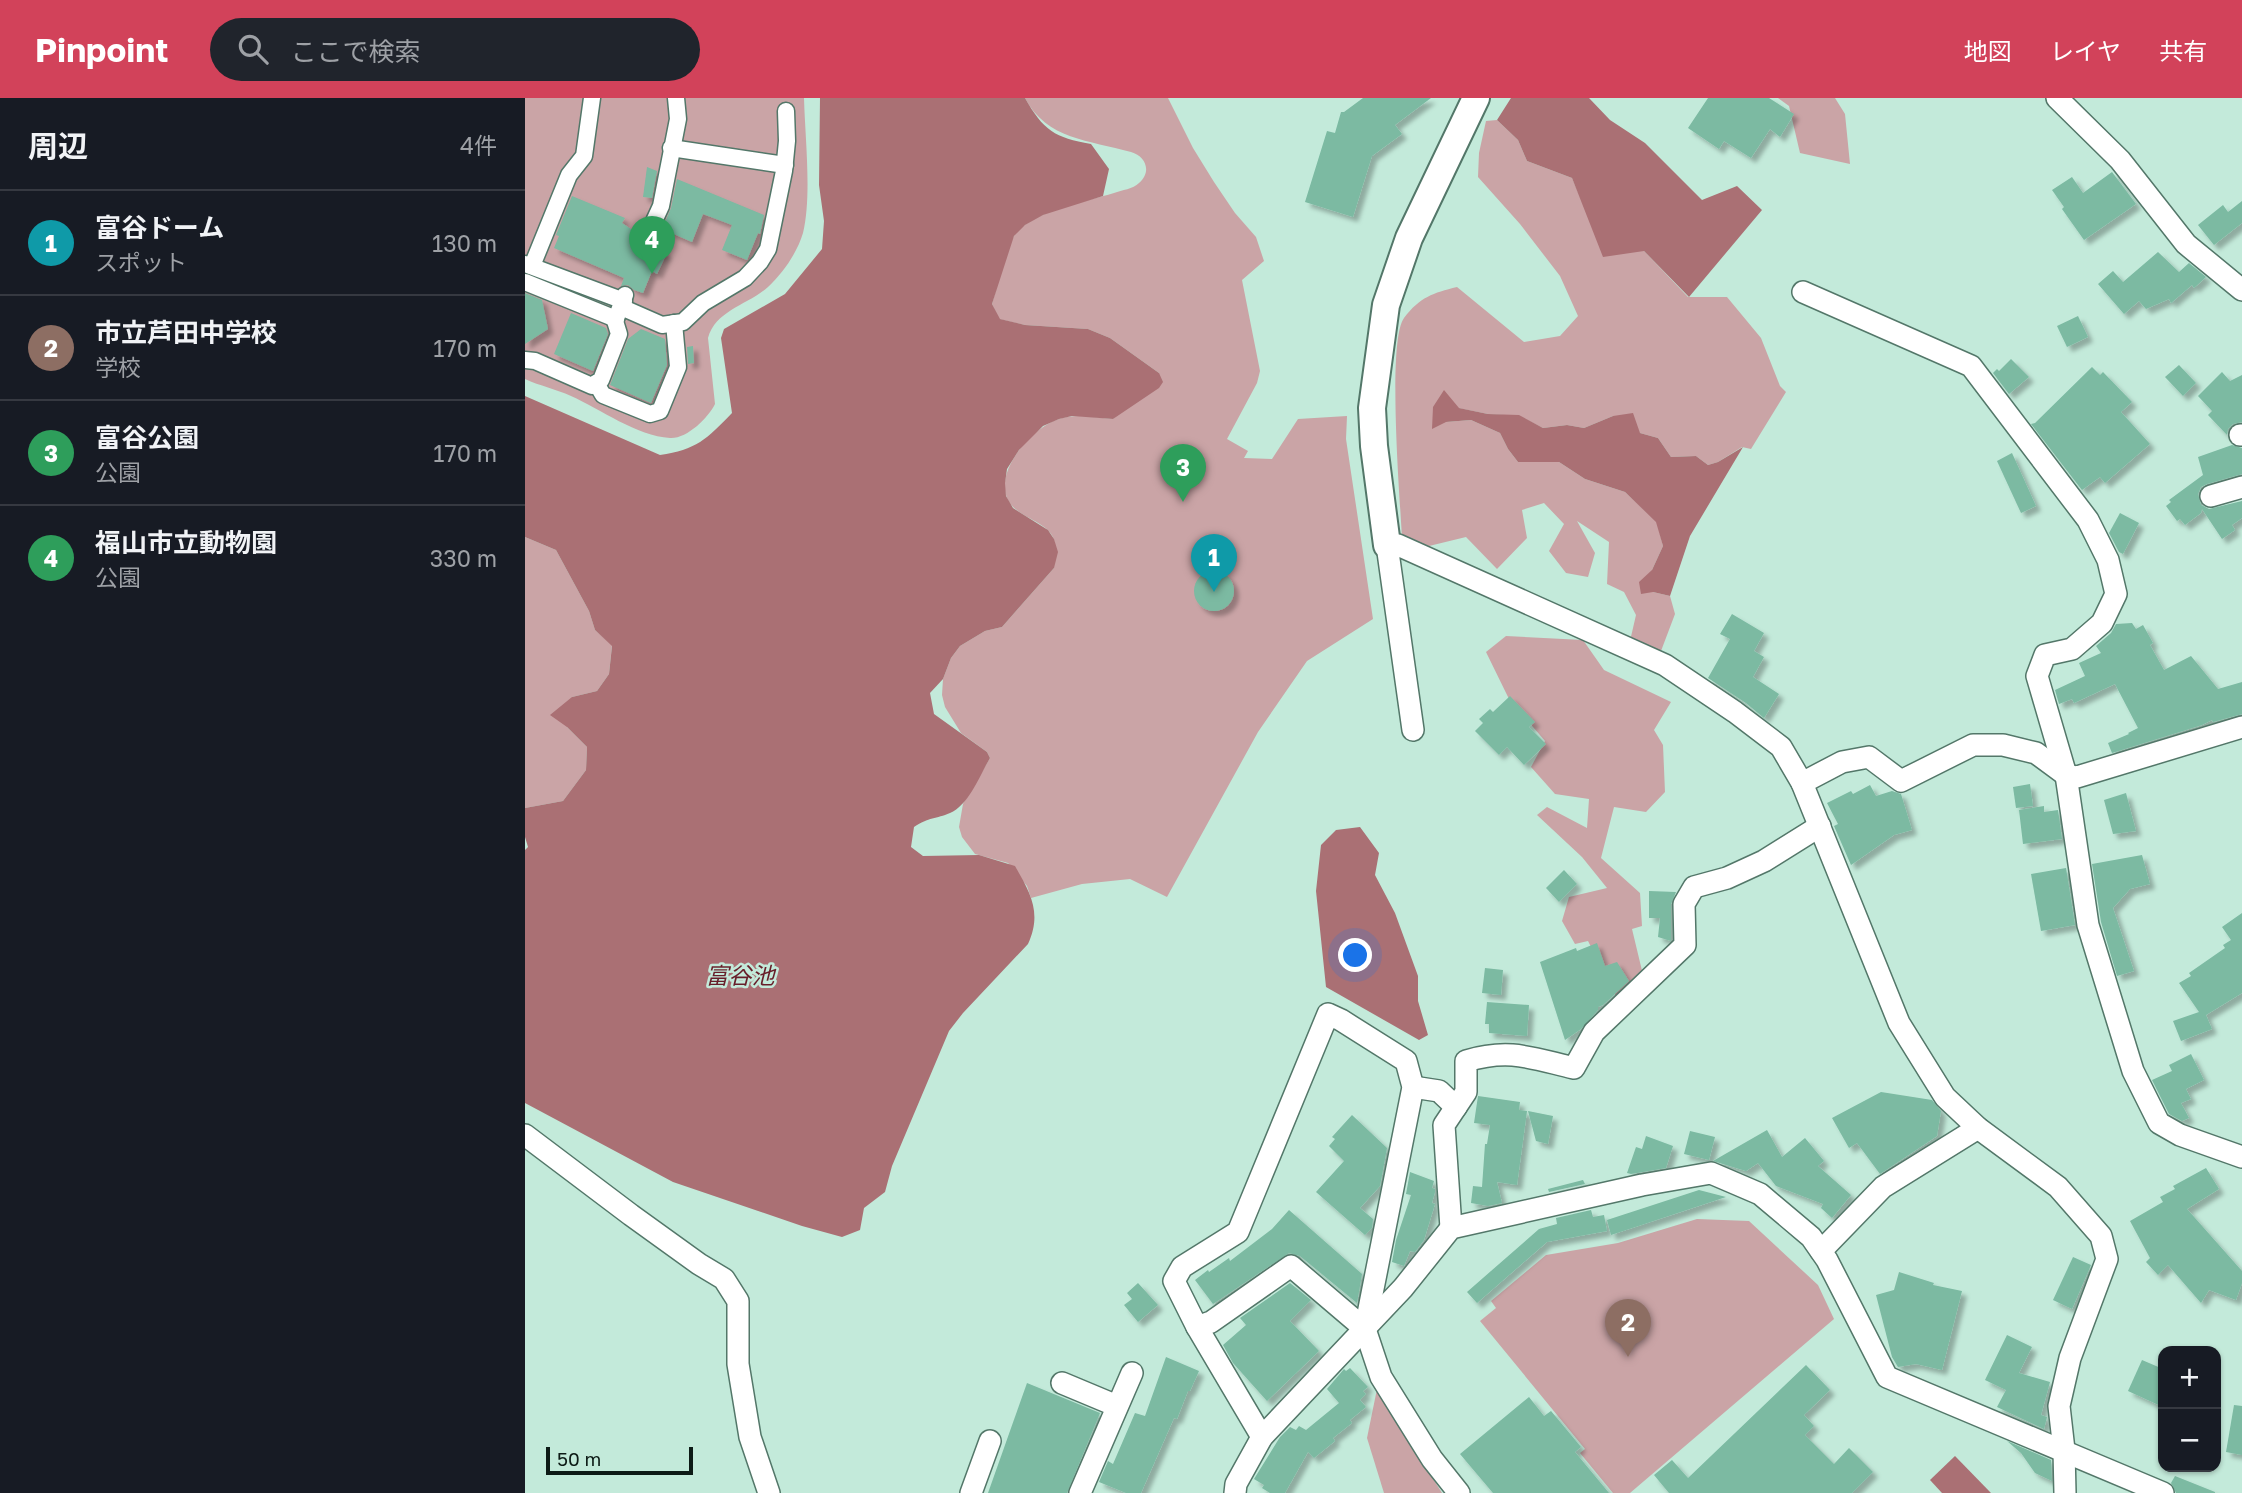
<!DOCTYPE html>
<html lang="ja">
<head>
<meta charset="utf-8">
<style>
	:root { --surface:#171b24; --page:#20242c; --text:#f1f3f6; --muted:#9ea1a6; --line:#363941; --accent:#d2425a }
	body { margin:0; font-family:"Golos Text","Noto Sans JP",sans-serif; background:var(--page); color:var(--text) }
	.controls { position:absolute; right:21px; bottom:21px; display:grid; overflow:hidden; border-radius:14px; box-shadow:0 2px 5px #0004 }
	.controls button { width:63px; height:63px; display:grid; place-items:center; padding:0; border:0; border-bottom:2px solid var(--line); background:var(--surface); color:var(--text); font:35px sans-serif }
	.scale { position:absolute; left:21px; bottom:18px; width:147px; box-sizing:border-box; padding-left:7px; border:4px solid #0d1b16; border-top:0; font-size:19px; line-height:24px; white-space:nowrap; color:#0d1b16; -webkit-text-stroke:5px #c3eada; paint-order:stroke }
	.you { position:absolute; left:831px; top:858px; width:24px; height:24px; margin:-18px; border:5px solid #fff; border-radius:50%; background:#1a73e8; box-shadow:0 0 0 10px #1a73e833 }
	.badge { display:grid; place-items:center; width:46px; height:46px; border-radius:50%; background:var(--accent); color:#fff; font-size:23px; font-weight:700 }
	.pin { position:absolute; translate:-50% -58px; filter:drop-shadow(0 2px 4px #0008) }
	.pin::after { content:''; position:absolute; top:37px; width:24px; height:21px; background:inherit; clip-path:polygon(0 0,100% 0,50% 100%) }
	.list { margin:0; padding:0; list-style:none }
	h2 { display:flex; justify-content:space-between; align-items:center; height:91px; margin:0; padding:0 28px; font-size:30px }
	h2 small { font-size:23px; font-weight:400; color:var(--muted) }
	.list li { display:grid; grid-template-columns:46px 1fr auto; gap:21px; align-items:center; box-sizing:border-box; height:105px; padding:0 28px; border-top:2px solid var(--line) }
	.list b { display:block; font-size:26px; white-space:nowrap }
	.list p { margin:0; font-size:23px; white-space:nowrap; color:var(--muted) }
	.list em { font-size:23px; font-style:normal; color:var(--muted) }
	.icon { flex:none; width:38px; height:38px; fill:none; stroke:currentColor; stroke-width:2; stroke-linecap:round; stroke-linejoin:round }
	.map { position:relative; flex:none; width:1717px; height:1395px; overflow:hidden }
	header { display:flex; align-items:center; gap:42px; box-sizing:border-box; height:98px; padding:0 35px; background:var(--accent); color:#fff }
	header strong { font-size:33px }
	nav { display:flex; gap:38px; margin-inline-start:auto; font-size:24px }
	.search { width:490px; height:63px; background:var(--page); display:flex; align-items:center; gap:18px; box-sizing:border-box; padding:0 24px; border-radius:38px; color:var(--muted); font-size:26px }
	main { display:flex }
	aside { flex:1; background:var(--surface) }
	.map>svg:first-child { display:block }
	.green { fill:#caa4a6 }
	.water { fill:#aa7074 }
	.building { fill:#7bbaa2; filter:url(#shadow) }
	.lines { fill:none; stroke-linecap:round; stroke-linejoin:round }
	.pedestrian-casing { stroke:#537769; stroke-width:19 }
	.minor-casing { stroke:#537769; stroke-width:24 }
	.tertiary-casing { stroke:#537769; stroke-width:30 }
	.pedestrian { stroke:#fff; stroke-width:16 }
	.minor { stroke:#fff; stroke-width:21 }
	.tertiary { stroke:#fff; stroke-width:26 }
	.labels { text-anchor:middle; dominant-baseline:central; stroke-width:5; stroke-linejoin:round; paint-order:stroke }
	.water-label { font-size:23px; font-style:italic; fill:#671e29; stroke:#c3eada }
</style>
</head>
<body>
<header>
<strong>Pinpoint</strong>
<div class="search"><svg class="icon" aria-label="search" viewBox="0 0 24 24"><circle cx="10" cy="10" r="6"/><path d="M15 15l6 6"/></svg>ここで検索</div>
<nav><a>地図</a><a>レイヤ</a><a>共有</a></nav>
</header>
<main>
<aside>
<h2>周辺<small>4件</small></h2>
<ul class="list">
<li><span class="badge" style="background:#0f9aa8">1</span><div><b>富谷ドーム</b><p>スポット</p></div><em>130 m</em></li>
<li><span class="badge" style="background:#8d6e63">2</span><div><b>市立芦田中学校</b><p>学校</p></div><em>170 m</em></li>
<li><span class="badge" style="background:#2e9e5b">3</span><div><b>富谷公園</b><p>公園</p></div><em>170 m</em></li>
<li><span class="badge" style="background:#2e9e5b">4</span><div><b>福山市立動物園</b><p>公園</p></div><em>330 m</em></li>
</ul>
</aside>
<div class="map">
<svg width="1717" height="1395" viewBox="0 0 1717 1395">
	<defs>
		<filter id="shadow"><feDropShadow dx="5" dy="5" stdDeviation="2" flood-color="#0004"/></filter>
	</defs>
	<rect width="100%" height="100%" fill="#c3eada"/>
	<!-- green -->
	<g class="green">
		<path d="M0 0H279C280 39 287 98 278 135 272 155 258 175 243 189 223 207 191 212 183 240L190 306C183 320 162 341 145 340 112 338 75 311 46 298 31 291 15 288 0 281Z"/>
		<path d="M500 0H643L668 50 689 84 710 115 731 139 739 163 717 182 735 273 732 285 702 341 723 353 719 360 747 361 773 321 822 318 821 341 848 521 782 563 733 634 642 799 605 781 557 786 506 800 502 788 483 765 450 756 437 739 434 729 438 706 465 660 462 654 436 635 420 609 417 597 418 581 426 560 435 548 460 533 477 529 529 470C529 461 531 450 529 442 524 423 490 420 482 400 470 371 508 329 534 321 551 315 571 320 588 321L634 275 585 240 563 231 500 227 474 221 467 206C472 190 482 146 491 135 511 112 560 104 589 95 597 92 608 91 614 85 627 74 621 58 606 54 564 42 522 42 500 0Z"/>
		<polygon points="1253,0 1310,0 1320,16 1325,66 1275,55 1264,8"/>
		<path d="M972 22 993 42 1002 63 1047 80 1061 113 1119 153 1163 199H1202L1236 240 1255 288 1261 294 1226 351 1217 349 1193 364 1183 367 1171 358 1146 359 1133 340 1115 335 1088 318 1059 330 1042 327 1018 330 994 318 963 316 933 310 921 324 946 322 975 335 983 351 993 364H1034L1060 381 1100 394 1132 424 1138 448 1127 472 1128 494 1145 498 1150 516 1136 553 1105 543 1111 517 1099 494 1082 486 1084 444 1052 423 1070 455 1063 479 1041 475 1024 453 1039 426 1019 405 997 412 1002 440 972 471 941 439 904 448 877 439C875 402 862 243 879 220 895 199 908 195 932 189L999 244 1035 238 1053 218 1035 178 995 126 953 79 954 55 961 23Z"/>
		<polygon points="0,439 31,452 64,513 70,532 87,547 84,576 72,593 47,599 42,629 62,649 61,672 38,703 0,710"/>
		<polygon points="981,538 1058,542 1079,572 1146,604 1129,632 1138,647 1140,694 1121,714 1089,709 1076,760 1115,795 1117,828 1107,831 1119,881 1104,895 1091,898 1063,843 1050,846 1037,823 1044,799 1082,790 1057,759 1012,717 1022,709 1062,730 1064,701 1030,696 1006,669 1020,643 984,601 961,554"/>
		<polygon points="1172,1121 1224,1123 1293,1187 1309,1221 1105,1395 1088,1395 1055,1355 1060,1351 955,1223 971,1210 966,1203 1021,1157 1093,1145"/>
		<polygon points="852,1291 917,1395 859,1395 842,1340"/>
	</g>
	<!-- water -->
	<g class="water">
		<path d="M295 0H500C518 32 530 40 566 46L584 71 578 98 518 117 500 127 489 138 467 206 475 221 500 227 563 231 585 240 634 275 638 284 634 290 588 321 547 318 534 321 518 328 494 352 482 371 480 385 481 398 488 410 523 432 529 441 533 454 529 470 477 529 460 533 435 548 426 560 418 581 405 595 409 616 462 654 465 660C455 677 444 707 425 715 411 721 404 719 389 729L386 749 398 758 454 757 490 768C506 796 517 815 503 846L438 915 424 933 367 1068 360 1094 339 1110 335 1132 317 1139 277 1128 148 1084 0 1005V752L3 749 0 739V710L38 703 61 672 62 649 42 629 25 617 47 599 72 593 84 576 87 548 70 532 64 513 31 452 0 439V298L135 357C171 352 182 341 207 315L196 240 199 231 260 196 297 151 299 123 294 87Z"/>
		<polygon points="986,0 1064,0 1085,22 1120,45 1177,102 1212,88 1237,112 1164,199 1119,153 1078,159 1047,80 1002,63 993,42 972,22"/>
		<polygon points="919,292 934,310 963,316 994,317 1018,330 1042,327 1059,330 1088,318 1108,315 1115,335 1133,340 1146,359 1171,358 1183,367 1193,364 1218,349 1165,438 1145,498 1128,494 1116,496 1114,484 1127,472 1138,448 1131,424 1100,394 1060,381 1034,364 993,364 983,351 975,335 946,322 921,324 907,331 908,309"/>
		<polygon points="835,729 854,755 850,777 870,815 893,878 893,903 903,937 894,942 801,889 791,793 796,747 811,732"/>
		<polygon points="1430,1358 1466,1395 1417,1395 1405,1382"/>
	</g>
	<!-- building -->
	<g class="building">
		<polygon points="838,0 906,0 870,27 877,36 847,58 828,119 780,104 802,33 810,35 816,14 819,14"/>
		<polygon points="1183,0 1244,0 1269,16 1255,39 1245,31 1226,60 1199,43 1194,51 1163,30"/>
		<polygon points="122,69 132,73 127,100 118,99"/>
		<polygon points="1587,74 1611,106 1559,142 1537,111 1539,109 1527,92 1547,79 1558,95"/>
		<polygon points="152,81 239,117 235,136 233,135 222,162 197,152 207,127 178,116 167,144 137,131 146,110"/>
		<polygon points="47,98 100,120 97,125 142,155 132,176 127,173 118,195 109,192 103,187 96,188 99,180 29,150 34,138 31,137"/>
		<polygon points="1717,103 1717,125 1689,147 1673,127 1698,107 1703,114"/>
		<polygon points="1633,154 1654,174 1664,165 1681,179 1669,190 1667,187 1646,205 1644,201 1621,211 1614,203 1599,216 1573,186 1588,173 1598,184"/>
		<polygon points="0,195 17,202 23,231 0,246"/>
		<polygon points="46,215 81,230 83,236 68,273 29,256"/>
		<polygon points="1553,218 1563,239 1542,249 1532,228"/>
		<polygon points="116,231 140,241 142,267 126,305 85,287 103,241"/>
		<polygon points="168,248 169,265 163,266 162,249"/>
		<polygon points="1486,261 1504,279 1484,296 1468,275 1472,271 1474,273"/>
		<polygon points="1654,267 1671,285 1658,298 1640,279"/>
		<polygon points="1567,269 1575,277 1578,274 1607,304 1596,314 1625,346 1580,385 1575,379 1557,392 1506,326 1510,325"/>
		<polygon points="1697,274 1705,283 1717,277 1717,324 1708,326 1703,331 1702,337 1683,317 1687,313 1673,298"/>
		<polygon points="1707,347 1717,350 1717,376 1682,386 1676,389 1673,396 1676,407 1684,411 1717,403 1717,420 1707,427 1710,432 1697,441 1677,411 1676,415 1660,427 1655,421 1652,423 1641,408 1646,404 1644,402 1678,377 1673,359"/>
		<polygon points="1487,355 1511,408 1496,415 1472,363"/>
		<polygon points="1595,415 1614,425 1598,456 1594,454 1584,435"/>
		<circle cx="689" cy="493" r="20"/>
		<polygon points="1207,516 1239,535 1229,553 1239,559 1228,579 1254,596 1239,620 1221,605 1183,580 1205,541 1195,536"/>
		<polygon points="1607,525 1611,531 1618,527 1628,545 1625,547 1639,572 1666,558 1693,591 1717,584 1717,616 1688,624 1687,622 1677,627 1587,655 1583,645 1604,636 1603,635 1613,630 1590,586 1549,605 1547,601 1534,606 1530,592 1560,578 1554,565 1576,555 1571,548 1586,535 1591,526"/>
		<polygon points="985,598 1010,624 1004,629 1021,646 999,667 982,649 974,657 950,633 958,625 954,621 965,611 968,614"/>
		<polygon points="1505,686 1508,708 1491,710 1488,689"/>
		<polygon points="1345,687 1351,698 1367,693 1376,696 1387,732 1369,737 1326,767 1309,728 1313,726 1302,705 1326,693 1328,696"/>
		<polygon points="1601,695 1611,733 1588,736 1579,702"/>
		<polygon points="1519,708 1519,714 1533,712 1537,741 1498,746 1494,712"/>
		<polygon points="1617,757 1625,786 1605,791 1588,810 1609,873 1592,878 1576,824 1567,766"/>
		<polygon points="1541,770 1550,827 1516,833 1506,776"/>
		<polygon points="1039,772 1052,786 1034,804 1021,790"/>
		<polygon points="1124,793 1151,794 1146,806 1146,843 1133,839 1135,820 1124,820"/>
		<polygon points="1717,815 1717,895 1681,917 1687,931 1656,943 1648,923 1674,914 1654,885 1666,878 1664,875 1700,850 1698,847 1706,842 1697,829"/>
		<polygon points="1072,845 1080,868 1092,864 1104,883 1078,907 1073,909 1073,912 1056,931 1040,942 1015,864 1051,850 1052,853"/>
		<polygon points="960,870 978,872 976,897 957,895"/>
		<polygon points="962,904 1004,907 1002,938 964,935 964,926 960,926"/>
		<polygon points="1666,956 1679,982 1661,991 1666,1001 1656,1005 1664,1020 1657,1023 1644,1016 1627,982 1647,973 1644,967"/>
		<polygon points="1356,994 1407,1002 1416,1013 1412,1038 1355,1076 1332,1045 1324,1050 1307,1020"/>
		<polygon points="953,998 995,1004 994,1012 1002,1013 992,1087 972,1084 977,1105 963,1108 946,1105 948,1088 957,1089 960,1046 962,1046 965,1027 949,1025"/>
		<polygon points="1003,1013 1028,1018 1023,1046 1011,1043"/>
		<polygon points="827,1017 862,1050 855,1088 835,1110 848,1121 847,1130 840,1137 791,1094 819,1063 804,1048 810,1041 807,1039"/>
		<polygon points="1242,1032 1257,1059 1280,1040 1299,1063 1293,1068 1326,1097 1307,1120 1296,1110 1298,1106 1251,1088 1233,1065 1221,1073 1188,1063"/>
		<polygon points="1165,1033 1190,1039 1184,1062 1159,1056"/>
		<polygon points="1121,1038 1148,1048 1141,1070 1106,1076 1102,1075 1111,1049 1117,1051"/>
		<polygon points="1681,1070 1694,1091 1662,1111 1717,1173 1717,1185 1711,1202 1684,1192 1676,1205 1643,1167 1633,1177 1621,1164 1625,1160 1605,1123 1638,1104 1635,1099 1650,1091 1648,1088"/>
		<polygon points="885,1074 909,1083 907,1090 910,1091 910,1094 907,1105 910,1106 899,1142 890,1154 885,1153 879,1168 867,1164 871,1142 886,1097 881,1096"/>
		<polygon points="1058,1082 1060,1086 1024,1094 1023,1091"/>
		<polygon points="1174,1092 1201,1099 1086,1137 1082,1122"/>
		<polygon points="764,1112 837,1176 832,1205 775,1158 764,1155 688,1206 670,1182 683,1172 684,1174 704,1160 705,1163 747,1131"/>
		<polygon points="1066,1112 1068,1119 1079,1117 1082,1133 1022,1144 952,1205 942,1194 1014,1131 1032,1126 1031,1120"/>
		<polygon points="1548,1159 1566,1167 1547,1211 1528,1202"/>
		<polygon points="1374,1174 1409,1185 1408,1187 1437,1193 1417,1272 1391,1266 1373,1269 1367,1259 1351,1197 1369,1192"/>
		<polygon points="613,1185 633,1207 613,1224 599,1207 607,1201 602,1195"/>
		<polygon points="765,1185 786,1202 765,1223 794,1253 742,1303 708,1265 698,1247 721,1227 715,1220"/>
		<polygon points="1482,1237 1507,1249 1494,1275 1525,1284 1516,1317 1522,1319 1519,1331 1472,1309 1481,1292 1460,1282"/>
		<polygon points="641,1259 674,1273 665,1293 663,1293 652,1321 649,1320 616,1395 601,1395 574,1384 583,1363 588,1366 610,1315 620,1318"/>
		<polygon points="1617,1262 1638,1271 1638,1309 1603,1293"/>
		<polygon points="1281,1267 1305,1292 1279,1317 1289,1328 1280,1337 1309,1366 1324,1350 1348,1374 1327,1395 1144,1395 1129,1377 1147,1362 1163,1380"/>
		<polygon points="825,1270 843,1289 838,1293 841,1296 835,1302 841,1309 825,1322 827,1325 808,1340 810,1343 789,1360 783,1354 760,1395 745,1395 737,1390 739,1387 729,1381 755,1339 765,1329 771,1332 774,1328 781,1332 814,1305 802,1291 819,1271 821,1273"/>
		<polygon points="502,1285 575,1315 542,1395 463,1395"/>
		<polygon points="1004,1299 1019,1318 1026,1313 1056,1349 1050,1354 1084,1395 968,1395 935,1356"/>
		<polygon points="1709,1307 1717,1308 1717,1357 1701,1354"/>
		<polygon points="1482,1343 1526,1362 1527,1383 1510,1375 1496,1355"/>
		<polygon points="1650,1378 1690,1394 1690,1395 1651,1395 1646,1385"/>
	</g>
	<g class="lines">
		<defs>
			<g id="pedestrian">
				<polyline points="146,50 260,67"/>
				<polyline points="125,132 136,108 153,21 151,0"/>
				<polyline points="0,166 99,203"/>
				<polyline points="7,168 44,77 59,58 67,0"/>
				<polyline points="0,184 91,221"/>
				<polyline points="96,209 137,227 158,224 178,205 220,180 235,164 243,151 259,73 262,43 261,13"/>
				<polyline points="0,262 10,263 67,288 76,282 94,236 90,223 100,197"/>
				<polyline points="71,285 78,297 125,316 135,313 153,269 149,225"/>
			</g>
			<g id="minor">
				<polyline points="1532,0 1595,62 1661,146 1717,192"/>
				<polyline points="1278,194 1446,268 1563,422 1583,462 1591,496 1577,525 1547,551 1520,557 1512,578 1541,677 1563,827 1608,973 1634,1025 1655,1037 1717,1059"/>
				<polyline points="1715,337 1717,337"/>
				<polyline points="1686,398 1717,389"/>
				<polyline points="888,632 862,447 873,447 1140,567 1210,614 1256,649 1277,685 1374,925 1420,999 1453,1030 1533,1089 1576,1138 1582,1161 1545,1260 1534,1308 1539,1352 1540,1395"/>
				<polyline points="1277,685 1317,664 1344,659 1376,683 1448,647 1478,647 1511,655 1541,677 1552,679 1717,629"/>
				<polyline points="888,989 914,993 931,1009"/>
				<polyline points="0,1037 106,1117 174,1166 199,1181 213,1203 213,1266 225,1339 244,1395"/>
				<path d="M926 1130 919 1027 941 994V963C985 950 1006 960 1049 970L1069 934 1160 847 1159 806 1169 789 1202 780 1239 763 1295 728"/>
				<polyline points="1296,1153 1358,1089 1453,1030"/>
				<polyline points="672,1229 686,1224 766,1168 840,1231"/>
				<polyline points="537,1285 592,1308"/>
				<polyline points="737,1339 672,1229 649,1183 657,1169 713,1134 803,916 816,922 881,963 888,989 840,1231 856,1279 907,1361 934,1395"/>
				<polyline points="446,1395 465,1343"/>
				<polyline points="555,1395 607,1275"/>
				<polyline points="710,1395 711,1386 737,1339 878,1190 926,1130 1117,1087 1186,1075 1235,1096 1286,1139 1302,1162 1362,1279 1638,1395"/>
			</g>
			<polyline id="tertiary" points="862,447 849,348 847,310 861,207 884,140 951,0"/>
		</defs>
		<!-- pedestrian casing -->
		<use href="#pedestrian" class="pedestrian-casing"/>
		<!-- minor casing -->
		<use href="#minor" class="minor-casing"/>
		<!-- tertiary casing -->
		<use href="#tertiary" class="tertiary-casing"/>
		<!-- pedestrian -->
		<use href="#pedestrian" class="pedestrian"/>
		<!-- minor -->
		<use href="#minor" class="minor"/>
		<!-- tertiary -->
		<use href="#tertiary" class="tertiary"/>
	</g>
	<g class="labels">
		<!-- water labels -->
		<g class="water-label">
			<text x="215" y="877">富谷池</text>
		</g>
	</g>
</svg>
<div class="controls">
<button>+</button>
<button>−</button>
</div>
<div class="scale">50 m</div>
<div class="you"></div>
<div class="pin badge" style="left:689px;top:494px;background:#0f9aa8">1</div>
<div class="pin badge" style="left:1103px;top:1259px;background:#8d6e63">2</div>
<div class="pin badge" style="left:658px;top:404px;background:#2e9e5b">3</div>
<div class="pin badge" style="left:127px;top:176px;background:#2e9e5b">4</div>
</div>
</main>
</body>
</html>
